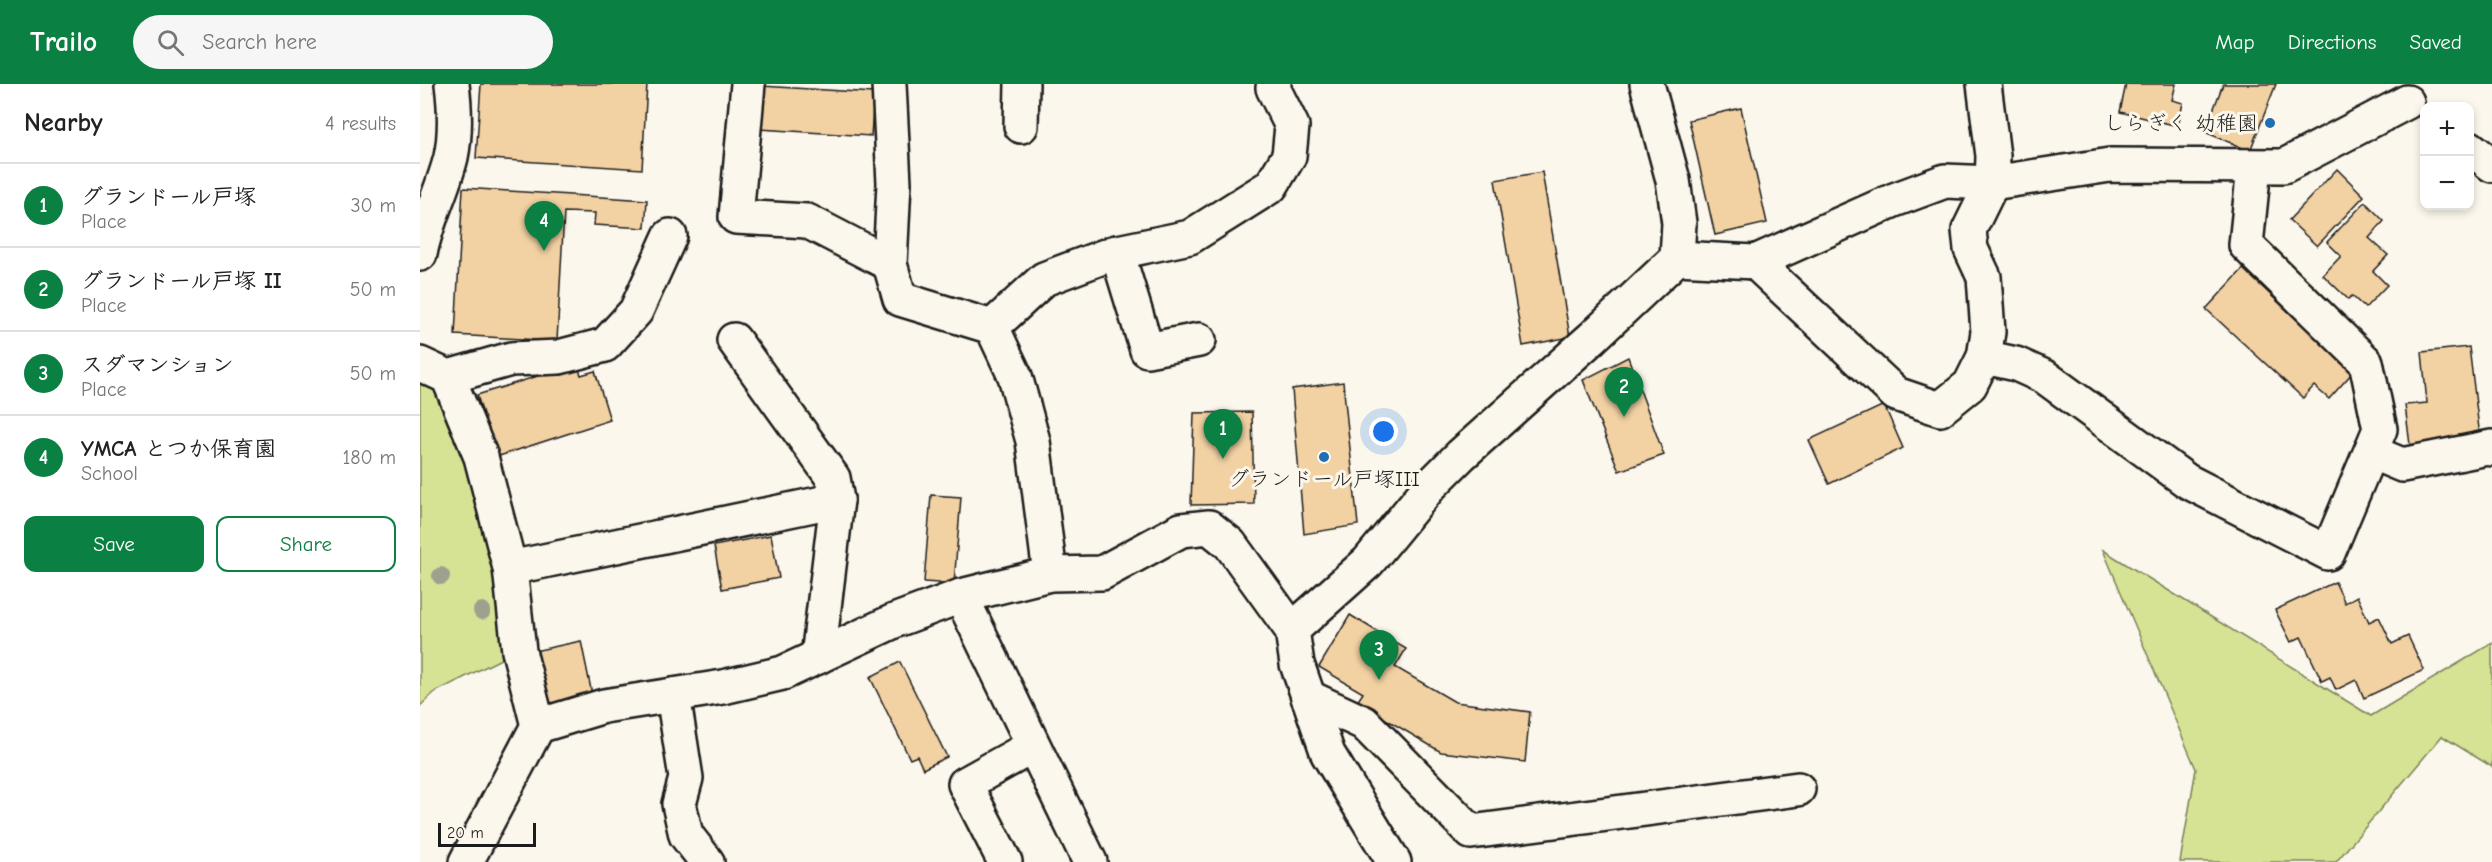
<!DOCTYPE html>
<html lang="en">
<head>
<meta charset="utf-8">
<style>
	:root { --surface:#fff; --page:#f6f6f6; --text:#222; --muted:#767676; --line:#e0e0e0; --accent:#0b8043 }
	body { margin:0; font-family:"Comic Neue","Klee One",sans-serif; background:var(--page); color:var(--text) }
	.controls { position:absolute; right:18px; top:18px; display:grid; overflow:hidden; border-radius:12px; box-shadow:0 3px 9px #0003 }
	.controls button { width:54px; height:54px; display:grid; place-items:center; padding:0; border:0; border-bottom:2px solid var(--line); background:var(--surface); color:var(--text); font:30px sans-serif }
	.scale { position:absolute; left:18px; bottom:15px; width:98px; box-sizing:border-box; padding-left:6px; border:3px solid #1c1c1c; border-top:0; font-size:16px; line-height:21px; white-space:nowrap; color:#1c1c1c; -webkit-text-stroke:4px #fbf7ec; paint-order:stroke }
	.you { position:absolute; left:964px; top:348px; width:21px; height:21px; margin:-15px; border:4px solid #fff; border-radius:50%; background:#1a73e8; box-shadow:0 0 0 9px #1a73e833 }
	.badge { display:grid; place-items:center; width:39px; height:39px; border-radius:50%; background:var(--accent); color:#fff; font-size:20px; font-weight:700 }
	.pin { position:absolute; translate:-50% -50px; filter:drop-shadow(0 2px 3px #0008) }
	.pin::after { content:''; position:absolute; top:32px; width:21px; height:18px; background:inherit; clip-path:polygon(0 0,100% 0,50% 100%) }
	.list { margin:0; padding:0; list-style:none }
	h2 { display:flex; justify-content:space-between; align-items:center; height:78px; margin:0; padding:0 24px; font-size:26px }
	h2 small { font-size:20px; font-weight:400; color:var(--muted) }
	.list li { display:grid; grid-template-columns:39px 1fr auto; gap:18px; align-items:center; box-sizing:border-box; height:84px; padding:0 24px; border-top:2px solid var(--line) }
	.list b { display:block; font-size:22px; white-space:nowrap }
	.list p { margin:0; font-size:20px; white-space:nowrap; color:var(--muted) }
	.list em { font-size:20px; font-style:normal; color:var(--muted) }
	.actions { display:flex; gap:12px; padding:18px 24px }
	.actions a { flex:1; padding:14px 0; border:2px solid var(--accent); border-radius:12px; text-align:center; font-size:21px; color:var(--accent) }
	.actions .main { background:var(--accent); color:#fff }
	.icon { flex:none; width:33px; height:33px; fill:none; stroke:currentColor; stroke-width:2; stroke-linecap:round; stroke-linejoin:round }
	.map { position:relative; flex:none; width:2072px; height:778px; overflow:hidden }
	header { display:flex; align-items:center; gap:36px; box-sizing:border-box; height:84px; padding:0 30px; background:var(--accent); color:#fff }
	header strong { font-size:28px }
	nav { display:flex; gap:33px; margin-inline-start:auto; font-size:21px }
	.search { width:420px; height:54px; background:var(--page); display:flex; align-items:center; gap:15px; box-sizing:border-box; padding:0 21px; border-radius:33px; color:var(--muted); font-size:22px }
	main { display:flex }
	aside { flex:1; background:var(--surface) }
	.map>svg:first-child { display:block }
	.green { fill:#d6e395; stroke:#798058; stroke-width:1.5 }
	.building { fill:#f2d1a3; stroke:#1c1c1c; stroke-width:1.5 }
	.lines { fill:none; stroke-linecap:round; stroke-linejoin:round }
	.minor-casing { stroke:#1c1c1c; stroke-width:38 }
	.minor { stroke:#fbf7ec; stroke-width:33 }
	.tree { fill:#9fa08d }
	.poi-dot { fill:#1f6fb2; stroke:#fbf7ec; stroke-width:2 }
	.labels { text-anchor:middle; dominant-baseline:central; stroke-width:6; stroke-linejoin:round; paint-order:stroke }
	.poi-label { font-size:21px; fill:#1c1c1c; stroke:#fbf7ec; text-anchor:end }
</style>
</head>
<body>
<header>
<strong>Trailo</strong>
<div class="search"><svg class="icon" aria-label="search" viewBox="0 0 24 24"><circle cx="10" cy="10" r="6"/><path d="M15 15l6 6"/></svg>Search here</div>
<nav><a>Map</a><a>Directions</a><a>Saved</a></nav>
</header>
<main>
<aside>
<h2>Nearby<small>4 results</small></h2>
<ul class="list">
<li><span class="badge">1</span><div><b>グランドール戸塚</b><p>Place</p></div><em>30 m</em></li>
<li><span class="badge">2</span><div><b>グランドール戸塚 II</b><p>Place</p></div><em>50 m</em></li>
<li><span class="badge">3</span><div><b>スダマンション</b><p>Place</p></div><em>50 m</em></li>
<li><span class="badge">4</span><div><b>YMCA とつか保育園</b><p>School</p></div><em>180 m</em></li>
</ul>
<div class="actions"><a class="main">Save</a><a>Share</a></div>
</aside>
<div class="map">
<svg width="2072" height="778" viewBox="0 0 2072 778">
	<rect width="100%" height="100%" fill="#fbf7ec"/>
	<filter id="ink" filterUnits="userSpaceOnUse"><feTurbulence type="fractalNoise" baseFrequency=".0167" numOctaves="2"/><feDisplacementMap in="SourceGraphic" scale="12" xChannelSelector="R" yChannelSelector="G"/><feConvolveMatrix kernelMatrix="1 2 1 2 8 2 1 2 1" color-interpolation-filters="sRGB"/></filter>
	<g filter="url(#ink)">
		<!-- green -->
		<g class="green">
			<polygon points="0,296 17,303 51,377 76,486 87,572 15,608 0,622"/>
			<polygon points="1683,466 1951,632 2072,559 2072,683 2022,652 1916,778 1760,778 1776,685"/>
		</g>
		<!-- building -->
		<g class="building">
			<polygon points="61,0 227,0 222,85 56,74"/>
			<polygon points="1706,0 1756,0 1752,16 1763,19 1758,42 1700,28"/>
			<polygon points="1803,0 1856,0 1830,67 1785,48"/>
			<polygon points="341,2 454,9 451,52 339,45"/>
			<polygon points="1321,24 1347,139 1295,151 1269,36"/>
			<polygon points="1917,85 1944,112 1897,162 1869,136"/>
			<polygon points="1122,88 1150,253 1103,262 1075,96"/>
			<polygon points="43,104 227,116 225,144 174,141 175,129 144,128 137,257 35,251"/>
			<polygon points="1945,118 1964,137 1949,154 1968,171 1953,187 1967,201 1945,224 1932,212 1928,215 1903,191 1921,172 1907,158"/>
			<polygon points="1823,185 1933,288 1909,315 1894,302 1883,314 1786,225"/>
			<polygon points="2049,263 2060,353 1990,361 1985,321 2007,319 2002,268"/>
			<polygon points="1208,273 1244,371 1199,387 1163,296"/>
			<polygon points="157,280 161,291 175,287 190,336 76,373 57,311"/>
			<polygon points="923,298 938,441 884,450 872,305"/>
			<polygon points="1464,321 1483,364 1409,400 1389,356"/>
			<polygon points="832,328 834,420 771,421 774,329"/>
			<polygon points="511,411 541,413 534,500 504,498"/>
			<polygon points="351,451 359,494 302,505 294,462"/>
			<polygon points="1915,498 1925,519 1937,512 1949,538 1959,533 1972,560 1988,552 2004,586 1944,614 1936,596 1916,606 1910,593 1902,597 1881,553 1871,558 1855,526"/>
			<polygon points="930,531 986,565 975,583 1035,618 1110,628 1105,678 1021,668 937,618 943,609 899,583"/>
			<polygon points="161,557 173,615 126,624 114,567"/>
			<polygon points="480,578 527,673 503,685 497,672 490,675 450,593"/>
		</g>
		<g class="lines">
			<defs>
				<g id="minor">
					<polyline points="328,0 316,133 387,137 470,180"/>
					<polyline points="469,0 474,99 470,180 480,215 572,243"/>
					<polyline points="601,42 602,0"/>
					<polyline points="2050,64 2072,81"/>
					<polyline points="697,168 727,266 779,256"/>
					<path d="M0 170C6 137 23 106 31 73 36 49 35 24 32 0"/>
					<polyline points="1257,174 1335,178 1474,116 1525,97 1572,99 1690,81 1864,82 1987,18"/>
					<polyline points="1335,178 1476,310 1520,325 1550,301 1564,273 1596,280 1625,293 1767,397 1908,469 1960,345 1946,278 1826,161 1834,83"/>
					<polyline points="314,256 413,394 417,416"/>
					<polyline points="1564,273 1568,248 1564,193 1551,165 1549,146 1572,99 1573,72 1564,0"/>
					<polyline points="0,280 28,293 61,373 90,484 99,567 118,642 46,778"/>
					<polyline points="28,293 91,275 139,273 185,261 216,227 250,152"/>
					<polyline points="1951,368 1982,381 2072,363 2072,365"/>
					<polyline points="90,484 417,416 398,573"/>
					<polyline points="630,490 613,357 595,292 572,243 624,195 693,169 770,153 851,102 869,72 872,42 853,4 854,0"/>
					<polyline points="541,512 670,778"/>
					<polyline points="872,546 948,478 1011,401 1041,371 1172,254 1257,174 1259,139 1253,96 1227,0"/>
					<polyline points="253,611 266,694 259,720 266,751 287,778"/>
					<polyline points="888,613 944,639 1051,748 1378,705"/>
					<polyline points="118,642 184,622 303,603 363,589 474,537 541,512 630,490 682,489 761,446 789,443 810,460 872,546 877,580 908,670 974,778"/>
					<polyline points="585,778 545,700 613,662"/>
				</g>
			</defs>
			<!-- minor casing -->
			<use href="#minor" class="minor-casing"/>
			<!-- minor -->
			<use href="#minor" class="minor"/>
		</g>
		<!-- trees -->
		<g class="tree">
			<circle cx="21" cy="492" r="9"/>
			<circle cx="62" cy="527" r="9"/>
		</g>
	</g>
	<!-- markers -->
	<g class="poi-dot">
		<circle cx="1850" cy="39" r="6"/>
		<circle cx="904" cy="373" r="6"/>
	</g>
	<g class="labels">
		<!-- poi labels -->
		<g class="poi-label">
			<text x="1838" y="39">しらぎく 幼稚園</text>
			<text x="904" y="395" text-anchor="middle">グランドール戸塚III</text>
		</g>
	</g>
</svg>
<div class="controls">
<button>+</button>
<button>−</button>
</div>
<div class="scale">20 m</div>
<div class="you"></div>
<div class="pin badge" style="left:803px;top:375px">1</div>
<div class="pin badge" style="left:1204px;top:333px">2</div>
<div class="pin badge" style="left:959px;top:596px">3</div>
<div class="pin badge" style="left:124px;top:167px">4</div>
</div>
</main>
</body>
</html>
